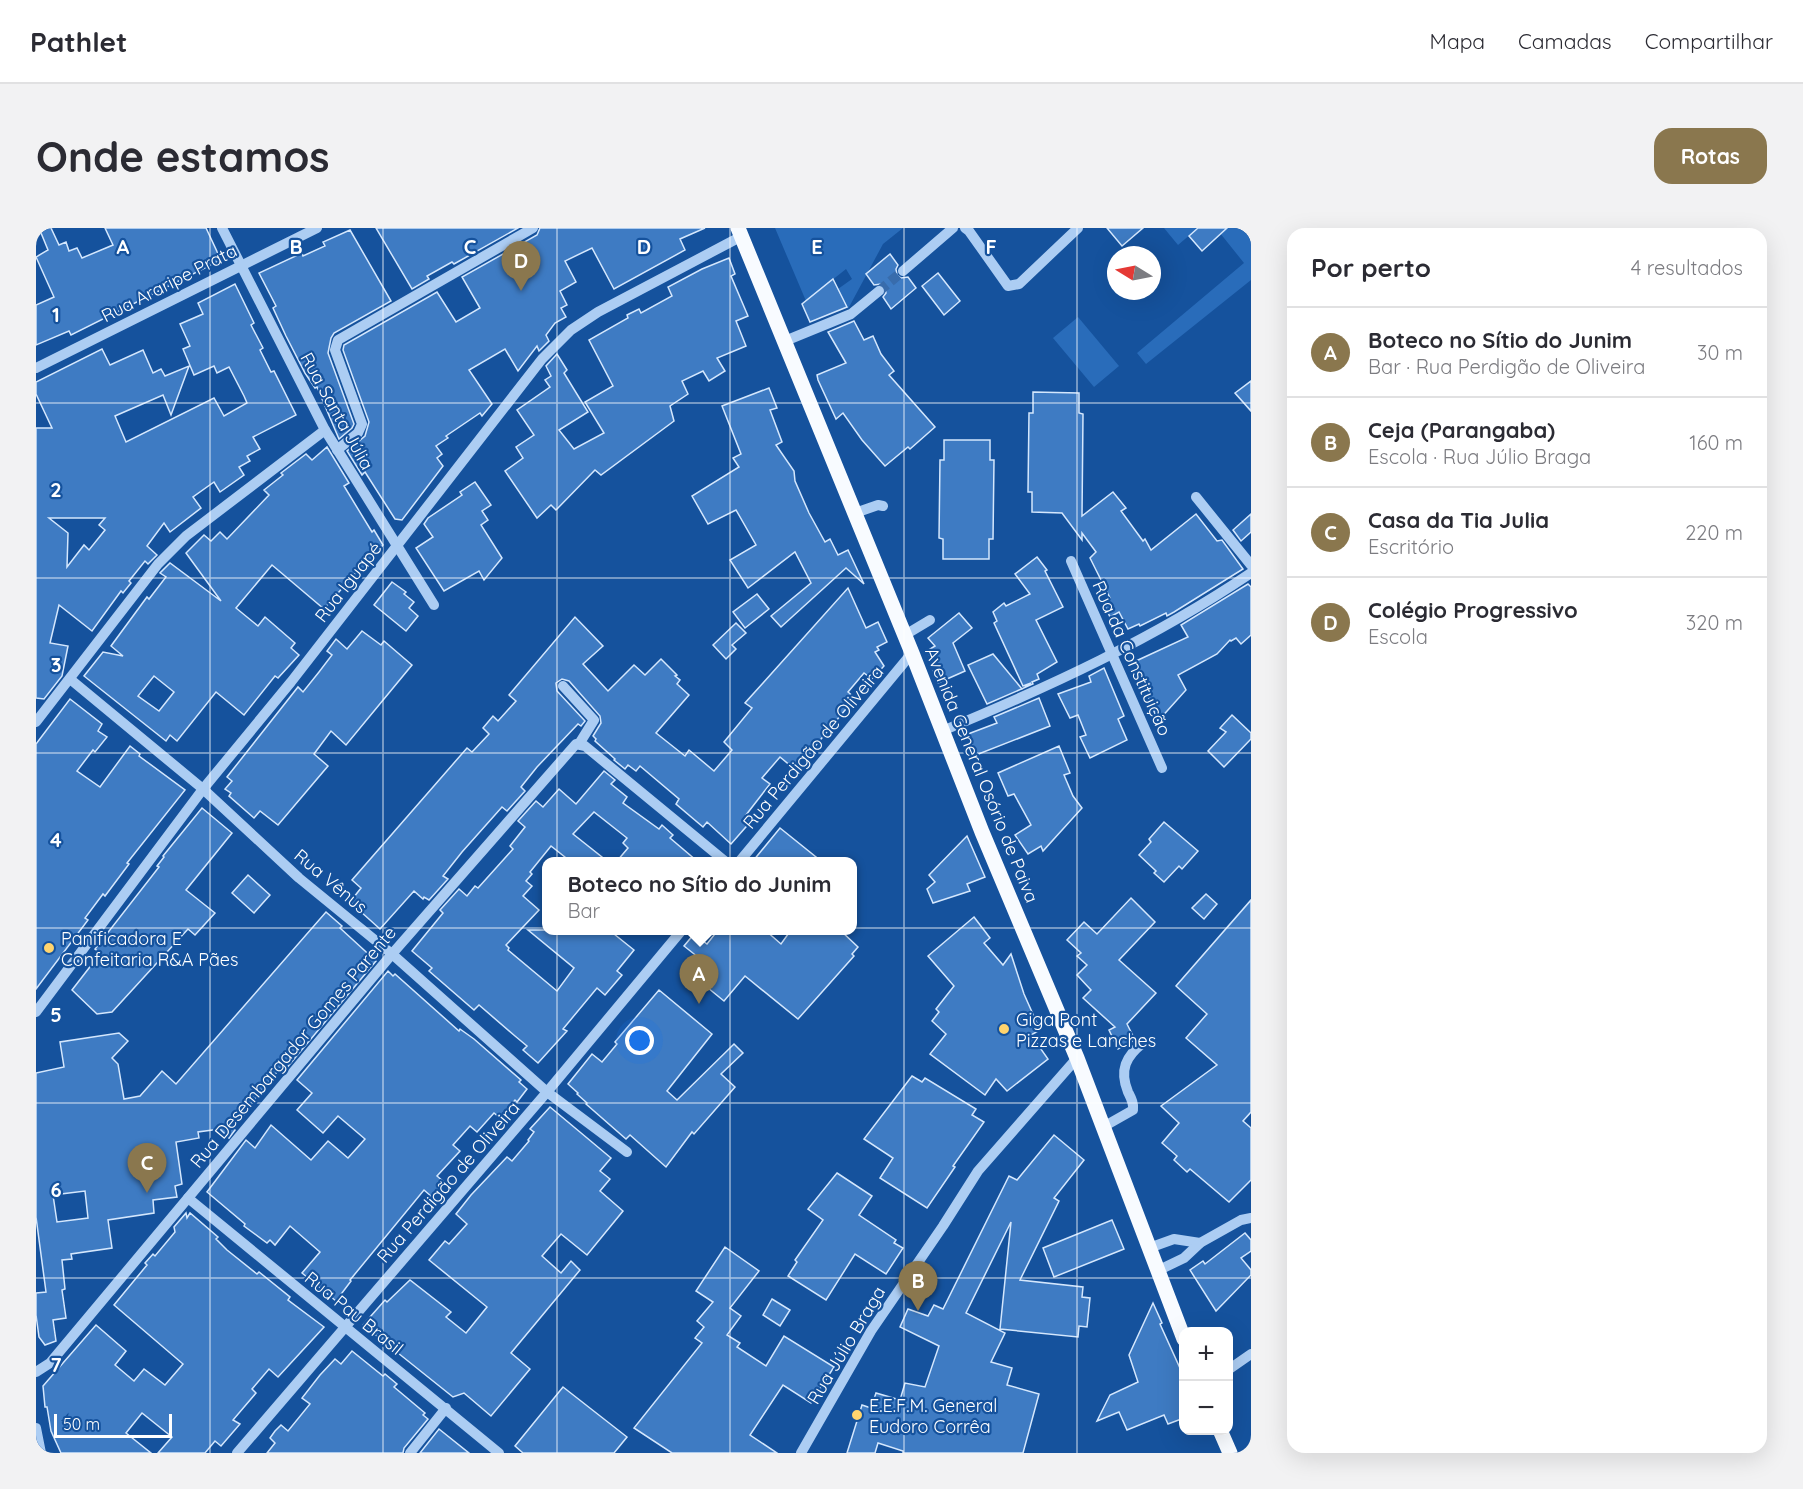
<!DOCTYPE html>
<html lang="pt">
<head>
<meta charset="utf-8">
<style>
	:root { --surface:#fff; --page:#f2f2f3; --text:#2b2b33; --muted:#7c7c81; --line:#e1e1e2; --accent:#8a774e }
	body { margin:0; font-family:Quicksand,sans-serif; background:var(--page); color:var(--text) }
	.controls { position:absolute; right:18px; bottom:18px; display:grid; overflow:hidden; border-radius:12px; box-shadow:0 6px 24px #0002 }
	.controls button { width:54px; height:54px; display:grid; place-items:center; padding:0; border:0; border-bottom:2px solid var(--line); background:var(--surface); color:var(--text); font:30px sans-serif }
	.compass { position:absolute; left:1071px; top:18px; width:54px; height:54px; border-radius:50%; background:var(--surface); box-shadow:0 6px 24px #0002; rotate:280deg }
	.scale { position:absolute; left:18px; bottom:15px; width:118px; box-sizing:border-box; padding-left:6px; border:3px solid #fff; border-top:0; font-size:16px; line-height:21px; white-space:nowrap; color:#fff; -webkit-text-stroke:4px #15529d; paint-order:stroke }
	.you { position:absolute; left:604px; top:813px; width:21px; height:21px; margin:-15px; border:4px solid #fff; border-radius:50%; background:#1a73e8; box-shadow:0 0 0 9px #1a73e833 }
	.badge { display:grid; place-items:center; width:39px; height:39px; border-radius:50%; background:var(--accent); color:#fff; font-size:20px; font-weight:700 }
	.pin { position:absolute; translate:-50% -50px; filter:drop-shadow(0 2px 3px #0008) }
	.pin::after { content:''; position:absolute; top:32px; width:21px; height:18px; background:inherit; clip-path:polygon(0 0,100% 0,50% 100%) }
	.popup { position:absolute; left:506px; top:629px; width:315px; height:78px; box-sizing:border-box; display:grid; place-content:center; border-radius:12px; background:var(--surface); filter:drop-shadow(0 2px 4px #0005); font-size:20px; white-space:nowrap; color:var(--muted) }
	.popup b { font-size:22px; color:var(--text) }
	.popup::after { content:''; position:absolute; left:50%; top:100%; margin-left:-12px; border:12px solid transparent; border-top-color:var(--surface) }
	.list { margin:0; padding:0; list-style:none }
	h2 { display:flex; justify-content:space-between; align-items:center; height:78px; margin:0; padding:0 24px; font-size:26px }
	h2 small { font-size:20px; font-weight:400; color:var(--muted) }
	.list li { display:grid; grid-template-columns:39px 1fr auto; gap:18px; align-items:center; box-sizing:border-box; height:90px; padding:0 24px; border-top:2px solid var(--line) }
	.list b { display:block; font-size:22px; white-space:nowrap }
	.list p { margin:0; font-size:20px; white-space:nowrap; color:var(--muted) }
	.list em { font-size:20px; font-style:normal; color:var(--muted) }
	.map { position:relative; flex:none; width:1215px; height:1225px; overflow:hidden; border-radius:18px }
	header { display:flex; align-items:center; gap:36px; box-sizing:border-box; height:84px; padding:0 30px; background:var(--surface); border-bottom:2px solid var(--line) }
	header strong { font-size:28px }
	nav { display:flex; gap:33px; margin-inline-start:auto; font-size:21px }
	.intro { display:flex; align-items:center; justify-content:space-between; box-sizing:border-box; height:144px; padding:0 36px }
	h1 { margin:0; font-size:42px }
	.button { padding:15px 27px; border-radius:18px; background:var(--accent); color:#fff; font-size:21px; font-weight:700 }
	main { display:flex; gap:36px; padding:0 36px }
	aside { flex:1; background:var(--surface); border-radius:18px; box-shadow:0 6px 24px #0002 }
	.map>svg:first-child { display:block }
	.green { fill:#296cba }
	.building { fill:#3e7bc3; stroke:#d4e7fd; stroke-width:1.5; fill-rule:evenodd }
	.lines { fill:none; stroke-linecap:round; stroke-linejoin:round }
	.minor-tunnel { stroke:#386cac; stroke-width:10; stroke-dasharray:10 5; stroke-linecap:butt }
	.minor { stroke:#accdf3; stroke-width:10 }
	.major { stroke:#f8fbff; stroke-width:15 }
	.grid { fill:none; stroke:#fff; stroke-width:1.5; stroke-opacity:0.55 }
	.poi-dot { fill:#ffd46e; stroke:#15529d; stroke-width:2 }
	.labels { text-anchor:middle; dominant-baseline:central; stroke-width:4.5; stroke-linejoin:round; paint-order:stroke }
	.street-label { font-size:18px; fill:#fff; stroke:#15529d }
	.poi-label { font-size:18px; fill:#fff; stroke:#15529d; text-anchor:start }
	.grid-label { font-size:20px; text-anchor:middle; font-weight:bold; fill:#fff; stroke:#15529d; stroke-width:4.5; stroke-linejoin:round; paint-order:stroke }
</style>
</head>
<body>
<header>
<strong>Pathlet</strong>
<nav><a>Mapa</a><a>Camadas</a><a>Compartilhar</a></nav>
</header>
<div class="intro"><h1>Onde estamos</h1><a class="button">Rotas</a></div>
<main>
<div class="map">
<svg width="1215" height="1225" viewBox="0 0 1215 1225">
	<rect width="100%" height="100%" fill="#15529d"/>
	<!-- green -->
	<g class="green">
		<polygon points="739,0 867,0 847,16 812,81 802,61 816,51 810,41 770,73"/>
		<polygon points="1128,0 1162,0 1142,17"/>
		<polygon points="1180,0 1215,0 1215,52 1110,136 1101,125 1208,35"/>
		<polygon points="1042,89 1083,138 1058,159 1017,110"/>
	</g>
	<!-- building -->
	<g class="building">
		<polygon points="3,0 15,0 23,17 30,14 33,23 41,20 46,30 77,17 69,0 170,0 185,32 35,107 33,103 0,117 0,77 18,69 0,29 12,22"/>
		<polygon points="340,0 482,0 418,36 416,34 391,48 393,51 376,61"/>
		<polygon points="504,0 669,0 644,11 649,22 578,61 556,20 529,33 540,54 524,63 531,77 525,80 530,89 519,95 510,107 513,113 503,123 501,118 482,143 469,121 433,142 456,176 446,188 444,185 410,208 412,210 400,218 406,226 401,230 407,238 366,292 359,291 329,244 326,247 311,223 329,208 333,194 307,122 308,117 401,64 420,94 444,80 426,49 501,7"/>
		<polygon points="1071,0 1107,0 1086,18"/>
		<polygon points="1162,0 1191,0 1166,23 1153,8"/>
		<polygon points="314,2 355,73 298,105 295,110 292,125 318,196 316,200 303,211 281,159 279,160 269,145 250,108 237,80 240,78 223,45 266,25 267,28 289,18 287,14"/>
		<polygon points="854,26 862,37 860,41 861,47 865,50 872,49 880,60 855,81 847,69 850,65 849,59 845,56 838,57 830,46"/>
		<polygon points="693,30 699,46 695,48 712,88 700,93 710,118 681,130 689,143 673,153 667,143 646,153 652,166 634,178 638,193 565,247 559,242 520,282 515,277 501,290 469,243 487,230 480,219 498,207 481,182 514,159 509,152 515,148 510,138 521,126 531,142 528,145 552,184 523,202 538,221 568,205 549,174 577,158 553,112 592,90 591,87 603,81 605,85 636,68 632,59 666,41"/>
		<polygon points="902,45 924,73 908,87 886,58"/>
		<polygon points="797,51 811,79 774,94 766,76"/>
		<path d="M199 56 218 95 215 97 227 120 224 122 235 144 238 143 260 187 217 209 224 221 211 228 214 233 203 239 208 247 184 264 178 254 157 269 165 280 134 304 128 295 111 318 121 327 112 336 109 333 93 353 95 355 87 365 85 363 56 403 23 377 14 415 32 418 26 448 8 471 0 470V200H16L0 166V154L66 121 74 137 107 122 117 145 125 141 129 148 153 138 135 187 127 167 79 188 90 214 178 170 188 188 211 175 208 168 193 139 181 145 178 138 158 147 147 121 154 118 144 96 167 86 162 75ZM13 290H69L63 297 69 302 53 322 48 317 31 339 32 305Z"/>
		<polygon points="818,93 828,112 837,108 845,126 858,143 853,147 899,199 874,221 872,219 849,238 826,212 807,185 800,191 782,152 781,147 810,135 792,104"/>
		<polygon points="1215,153 1215,183 1199,165"/>
		<polygon points="733,160 741,180 734,182 746,214 740,217 758,243 759,253 773,285 789,314 794,311 802,327 812,322 828,356 810,340 745,399 735,388 775,355 759,324 712,360 694,332 720,317 700,282 672,296 656,268 703,239 697,230 705,226 686,178"/>
		<polygon points="997,164 1043,165 1043,185 1047,186 1046,288 1077,264 1090,280 1085,283 1107,313 1109,311 1115,322 1160,286 1181,313 1186,312 1207,341 1138,384 1131,388 1130,385 1104,398 1103,396 1092,401 1083,384 1074,389 1067,374 1074,370 1054,330 1060,324 1046,305 1046,312 1026,285 996,284 996,264 992,264 993,185 997,185"/>
		<polygon points="908,212 954,212 954,232 958,232 957,311 953,311 953,331 907,331 907,311 903,310 904,232 908,232"/>
		<path d="M291 219 313 255 308 258 336 304 338 302 347 317 328 343 324 340 288 381 236 337 200 380 222 398 229 389 259 415 255 420 263 427 242 450 239 448 208 487 180 464 141 513 134 507 130 513 48 448 67 424 87 428 75 418 111 369 113 371 130 349 124 345 134 335 185 373 150 325 168 307 175 313 184 304 191 311 233 267 228 262 247 247 245 245 270 226 276 232ZM118 448 138 464 123 483 102 468Z"/>
		<polygon points="439,254 455,277 446,283 452,292 445,297 466,330 448,352 443,343 408,363 380,320 397,309 388,296 392,290 426,267 424,264"/>
		<polygon points="1215,286 1215,304 1205,313 1197,302"/>
		<polygon points="1001,329 1011,342 1009,343 1027,379 1000,392 1021,434 1001,446 1003,451 996,454 997,456 951,476 932,437 957,426 986,461 995,455 987,458 958,395 961,393 957,384 968,375 970,378 994,366 979,346"/>
		<polygon points="356,354 370,364 368,366 378,374 373,380 382,388 370,403 338,377"/>
		<polygon points="1212,356 1215,359 1215,407 1205,416 1200,410 1195,413 1194,412 1181,426 1142,447 1150,462 1122,493 1109,461 1111,460 1100,433 1152,409 1145,397"/>
		<polygon points="812,360 830,400 842,394 851,414 841,419 843,422 839,424 848,438 836,451 828,445 812,464 819,470 776,522 774,520 756,539 744,529 726,550 734,556 710,587 716,592 695,616 671,594 667,599 640,576 643,571 604,538 600,543 592,537 589,541 578,532 579,531 559,513 560,511 557,508 565,495 564,488 533,453 526,451 520,455 521,463 549,493 545,498 542,496 501,539 485,559 489,563 471,583 466,579 426,624 407,648 412,651 393,672 388,669 387,671 378,663 344,701 314,674 325,660 316,652 431,520 436,524 453,506 447,500 457,488 462,493 480,473 473,467 539,389 567,418 547,436 572,463 598,437 609,447 625,431 641,447 639,448 644,452 641,456 653,467 620,505 649,528 653,522 678,543 696,522 688,514 716,480 709,475"/>
		<polygon points="721,366 733,381 709,400 697,384"/>
		<polygon points="923,385 936,400 917,415 929,443 902,455 897,443 901,441 891,423 899,418 892,410"/>
		<polygon points="700,395 710,405 696,417 700,421 690,431 677,417"/>
		<polygon points="326,403 345,417 348,413 376,437 310,517 295,503 278,526 292,538 242,597 224,583 218,590 193,568 195,565 189,561 196,553 191,549 262,459 267,464 283,444 296,427 291,423 300,411 311,421"/>
		<polygon points="1068,440 1088,488 1082,491 1091,512 1054,530 1044,509 1050,507 1042,487 1034,490 1022,466 1055,454 1053,448"/>
		<polygon points="1003,470 1014,498 940,527 932,506 961,495 958,489"/>
		<polygon points="34,471 66,496 62,503 71,509 59,524 57,522 41,543 64,559 94,518 104,526 103,528 149,562 91,635 93,636 69,668 67,666 49,690 52,692 0,761 0,516"/>
		<polygon points="1196,487 1215,505 1215,511 1188,539 1172,523 1190,504 1184,500"/>
		<polygon points="1023,518 1034,545 1028,547 1037,568 1046,580 1007,623 1005,618 992,626 979,607 995,597 978,566 972,568 962,545"/>
		<polygon points="568,543 579,552 575,556 591,569 587,575 623,601 626,597 637,607 634,610 661,633 581,633 592,620 587,615 591,610 558,584 537,606 571,633 534,633 515,618 494,644 496,646 490,653 496,658 487,668 503,682 470,717 473,720 472,722 521,763 538,740 492,702 573,702 598,722 581,743 586,747 569,767 561,760 527,801 531,803 502,835 487,822 491,818 479,808 443,777 438,782 393,743 396,740 376,723 407,685 404,682 423,661 431,668 439,658 442,660 477,621 474,618 489,599 482,593 500,573 507,579 523,561 540,576"/>
		<polygon points="166,580 196,605 150,662 179,685 159,707 152,701 76,784 61,786 36,762 60,731 58,729 63,724 59,721 123,639 121,638 128,629 127,628"/>
		<polygon points="1128,594 1162,623 1146,641 1143,638 1128,654 1118,645 1120,643 1103,627 1115,614 1113,611"/>
		<polygon points="744,600 785,633 717,633"/>
		<polygon points="931,608 949,649 931,656 934,663 897,675 891,661 899,654 893,647"/>
		<polygon points="212,647 234,667 218,685 196,665"/>
		<polygon points="1170,666 1181,676 1168,691 1156,680"/>
		<polygon points="1095,670 1119,694 1083,732 1120,765 1091,796 1099,812 1082,821 1073,802 1079,799 1047,770 1055,762 1041,747 1051,737 1041,728 1045,725 1031,712 1048,694 1061,706"/>
		<polygon points="1215,672 1215,884 1207,893 1215,900 1215,952 1193,974 1154,941 1151,944 1138,932 1141,928 1126,915 1143,895 1125,878 1181,837 1150,810 1171,786 1140,758"/>
		<path d="M290 684 306 698 304 700 340 733 249 842 245 839 213 878 214 880 197 900 199 902 193 910 184 901 162 904 163 910 140 914 146 956 139 958 141 969 117 972 118 985 72 992 76 1020 35 1026 36 1031 26 1032 29 1061 26 1062 30 1090 17 1092 20 1113 9 1117 3 1109 0 1087V1065L10 1064 0 989V845L28 839 24 814 83 805 92 813 76 830 82 836 88 871 104 868 126 843 140 856ZM49 963 52 990 21 994 17 967Z"/>
		<polygon points="938,689 954,710 948,715 967,737 975,726 988,766 1004,802 995,807 1012,831 971,863 960,851 949,867 894,826 910,806 896,793 903,784 900,781 918,758 892,728"/>
		<polygon points="682,702 729,702 745,716 755,702 804,702 822,719 816,726 818,728 762,791 709,748 688,773 661,751 672,737 648,718 658,706 671,716"/>
		<polygon points="352,743 357,748 359,746 423,803 424,801 438,811 485,852 483,854 491,861 481,874 479,872 464,890 458,885 441,904 434,898 417,917 424,923 401,948 408,954 396,969 388,962 314,1052 315,1053 300,1073 266,1045 284,1024 254,998 239,1017 234,1012 231,1015 208,998 209,996 171,964 210,912 219,920 235,897 275,932 292,913 312,930 329,911 302,888 287,905 261,882 276,865 261,852"/>
		<polygon points="623,762 676,806 631,863 641,872 698,816 707,825 685,846 699,859 658,906 656,904 630,939 594,907 590,911 550,876 551,875 541,866 542,865 532,856 556,826 566,834 581,816 579,814"/>
		<polygon points="876,848 886,854 889,850 940,881 936,887 948,894 917,938 919,939 891,980 844,950 857,930 828,911"/>
		<polygon points="514,879 575,930 564,943 574,951 564,963 587,983 551,1027 525,1006 506,1028 525,1045 535,1033 544,1042 475,1125 494,1141 455,1188 428,1165 417,1169 327,1097 349,1072 351,1074 374,1052 415,1084 410,1089 430,1105 451,1079 393,1032 409,1013 413,1016 431,996 420,986 435,967 471,929 476,933 493,913 492,912 498,904 494,901"/>
		<polygon points="1018,907 1048,932 1018,970 1023,973 984,1052 1047,1059 1046,1069 1054,1070 1051,1099 1043,1098 1042,1109 964,1101 975,994 930,1085 969,1105 955,1134 976,1140 971,1157 1003,1166 987,1225 867,1225 867,1223 842,1215 839,1225 811,1225 826,1177 835,1180 840,1165 864,1172 869,1155 889,1159 903,1118 864,1099 872,1081 892,1088 898,1077 907,1081 973,948 981,952"/>
		<polygon points="801,945 836,968 823,987 860,1012 858,1015 867,1020 850,1046 819,1026 790,1072 752,1048 761,1034 759,1032 787,992 772,981"/>
		<polygon points="150,985 151,990 154,985 182,1009 180,1011 191,1022 221,1046 223,1044 254,1069 252,1072 288,1099 242,1149 233,1141 216,1161 220,1165 197,1192 204,1196 185,1218 179,1213 169,1225 122,1225 136,1209 106,1185 90,1205 115,1225 25,1225 15,1203 11,1179 9,1179 7,1158 60,1097 90,1123 79,1137 98,1153 108,1141 129,1157 147,1136 78,1077 111,1037 109,1035 117,1026 119,1028 139,1004 138,999"/>
		<polygon points="1076,992 1088,1021 1018,1049 1007,1020"/>
		<polygon points="1209,1005 1215,1012 1215,1023 1205,1030 1215,1042 1215,1047 1180,1083 1154,1042 1167,1033 1169,1036"/>
		<polygon points="689,1019 723,1043 694,1080 705,1088 691,1107 704,1115 701,1119 730,1138 748,1108 798,1139 775,1175 747,1157 714,1207 741,1225 636,1225 598,1200 666,1115 659,1110 668,1099 661,1093 677,1074 660,1063"/>
		<polygon points="736,1071 754,1082 744,1098 727,1087"/>
		<polygon points="1117,1075 1126,1095 1124,1096 1148,1149 1148,1190 1132,1196 1128,1187 1091,1202 1083,1184 1061,1193 1074,1167 1102,1154 1093,1127"/>
		<polygon points="316,1123 347,1148 349,1146 361,1156 358,1159 389,1185 387,1187 392,1191 368,1220 367,1225 231,1225 239,1215 234,1210 239,1203 245,1197 252,1203 274,1176 266,1170 284,1147 299,1131 305,1136"/>
		<polygon points="527,1159 591,1209 578,1225 487,1225 479,1218"/>
		<polygon points="403,1201 433,1225 384,1225"/>
	</g>
	<g class="lines">
		<!-- minor-tunnel -->
		<polyline class="minor-tunnel" points="843,63 867,43"/>
		<!-- minor -->
		<g class="minor">
			<polyline points="186,0 289,202 398,377"/>
			<polyline points="929,0 933,3 972,58 983,56 1042,0"/>
			<polyline points="867,43 917,0"/>
			<polyline points="749,113 815,86 843,63"/>
			<polyline points="0,140 281,0"/>
			<polyline points="301,222 322,205 326,196 299,122 302,112 497,0"/>
			<polyline points="1160,269 1215,337"/>
			<polyline points="819,285 842,277 847,278"/>
			<polyline points="1035,333 1126,540"/>
			<polyline points="869,407 894,392"/>
			<polyline points="34,451 167,561 263,650 356,726 511,864 591,924"/>
			<polyline points="527,458 558,492 543,516"/>
			<polyline points="0,494 122,336 150,308 289,202"/>
			<path d="M906 503C1013 459 1119 410 1215 345"/>
			<polyline points="703,634 876,425"/>
			<polyline points="0,784 167,561 255,454 506,131 535,102 562,84 706,8"/>
			<path d="M1067 899 1097 882C1098 875 1095 870 1092 864 1083 842 1090 828 1107 815"/>
			<polyline points="152,970 463,1225"/>
			<polyline points="1113,1020 1138,1011 1164,1015"/>
			<polyline points="1121,1043 1148,1030 1164,1015 1205,992 1215,990"/>
			<polyline points="1192,1142 1215,1126"/>
			<polyline points="0,1144 14,1135 356,726 540,516 549,518 690,634"/>
			<polyline points="0,1200 5,1225"/>
			<polyline points="201,1225 511,864 646,702"/>
			<polyline points="374,1225 410,1180"/>
			<polyline points="765,1225 835,1103 907,998 942,943 1041,830"/>
		</g>
		<!-- major -->
		<g class="major">
			<polyline points="702,0 876,425 946,604 1041,830 1148,1111"/>
			<polyline points="1184,1202 1194,1225"/>
		</g>
	</g>
	<!-- grid -->
	<path class="grid" d="M174 0V1225M347 0V1225M521 0V1225M694 0V1225M868 0V1225M1041 0V1225M0 175H1215M0 350H1215M0 525H1215M0 700H1215M0 875H1215M0 1050H1215"/>
	<!-- markers -->
	<g class="poi-dot">
		<circle cx="13" cy="720" r="6"/>
		<circle cx="968" cy="801" r="6"/>
		<circle cx="821" cy="1187" r="6"/>
	</g>
	<g class="labels">
		<!-- street labels -->
		<g class="street-label">
			<text transform="translate(133 55) rotate(-27)">Rua Araripe Prata</text>
			<text transform="translate(301 183) rotate(61)">Rua Santa Júlia</text>
			<text transform="translate(312 354) rotate(-52)">Rua Iguapé</text>
			<text transform="translate(1096 430) rotate(66)">Rua da Constituição</text>
			<text transform="translate(777 519) rotate(-50)">Rua Perdigão de Oliveira</text>
			<text transform="translate(946 547) rotate(68)">Avenida General Osório de Paiva</text>
			<text transform="translate(295 653) rotate(40)">Rua Vênus</text>
			<text transform="translate(257 819) rotate(-50)">Rua Desembargador Gomes Parente</text>
			<text transform="translate(412 954) rotate(-49)">Rua Perdigão de Oliveira</text>
			<text transform="translate(318 1085) rotate(39)">Rua Pau Brasil</text>
			<text transform="translate(810 1117) rotate(-59)">Rua Júlio Braga</text>
		</g>
		<!-- poi labels -->
		<g class="poi-label">
			<text x="25" y="710">Panificadora E<tspan x="25" dy="21">Confeitaria R&amp;A Pães</tspan></text>
			<text x="980" y="791">Giga Pont<tspan x="980" dy="21">Pizzas e Lanches</tspan></text>
			<text x="833" y="1177">E.E.F.M. General<tspan x="833" dy="21">Eudoro Corrêa</tspan></text>
		</g>
	</g>
	<g class="grid-label">
		<text x="87" y="26">A</text>
		<text x="260" y="26">B</text>
		<text x="434" y="26">C</text>
		<text x="608" y="26">D</text>
		<text x="781" y="26">E</text>
		<text x="955" y="26">F</text>
		<text x="20" y="94">1</text>
		<text x="20" y="269">2</text>
		<text x="20" y="444">3</text>
		<text x="20" y="619">4</text>
		<text x="20" y="794">5</text>
		<text x="20" y="969">6</text>
		<text x="20" y="1144">7</text>
	</g>
</svg>
<div class="controls">
<button>+</button>
<button>−</button>
</div>
<svg class="compass" viewBox="-18 -18 36 36"><path d="M0-13l5 13h-10z" fill="#e53935"/><path d="M0 13l5-13h-10z" fill="#7c7c81"/></svg>
<div class="scale">50 m</div>
<div class="you"></div>
<div class="pin badge" style="left:663px;top:776px">A</div>
<div class="popup"><b>Boteco no Sítio do Junim</b>Bar</div>
<div class="pin badge" style="left:882px;top:1083px">B</div>
<div class="pin badge" style="left:111px;top:965px">C</div>
<div class="pin badge" style="left:485px;top:63px">D</div>
</div>
<aside>
<h2>Por perto<small>4 resultados</small></h2>
<ul class="list">
<li><span class="badge">A</span><div><b>Boteco no Sítio do Junim</b><p>Bar · Rua Perdigão de Oliveira</p></div><em>30 m</em></li>
<li><span class="badge">B</span><div><b>Ceja (Parangaba)</b><p>Escola · Rua Júlio Braga</p></div><em>160 m</em></li>
<li><span class="badge">C</span><div><b>Casa da Tia Julia</b><p>Escritório</p></div><em>220 m</em></li>
<li><span class="badge">D</span><div><b>Colégio Progressivo</b><p>Escola</p></div><em>320 m</em></li>
</ul>
</aside>
</main>
</body>
</html>
